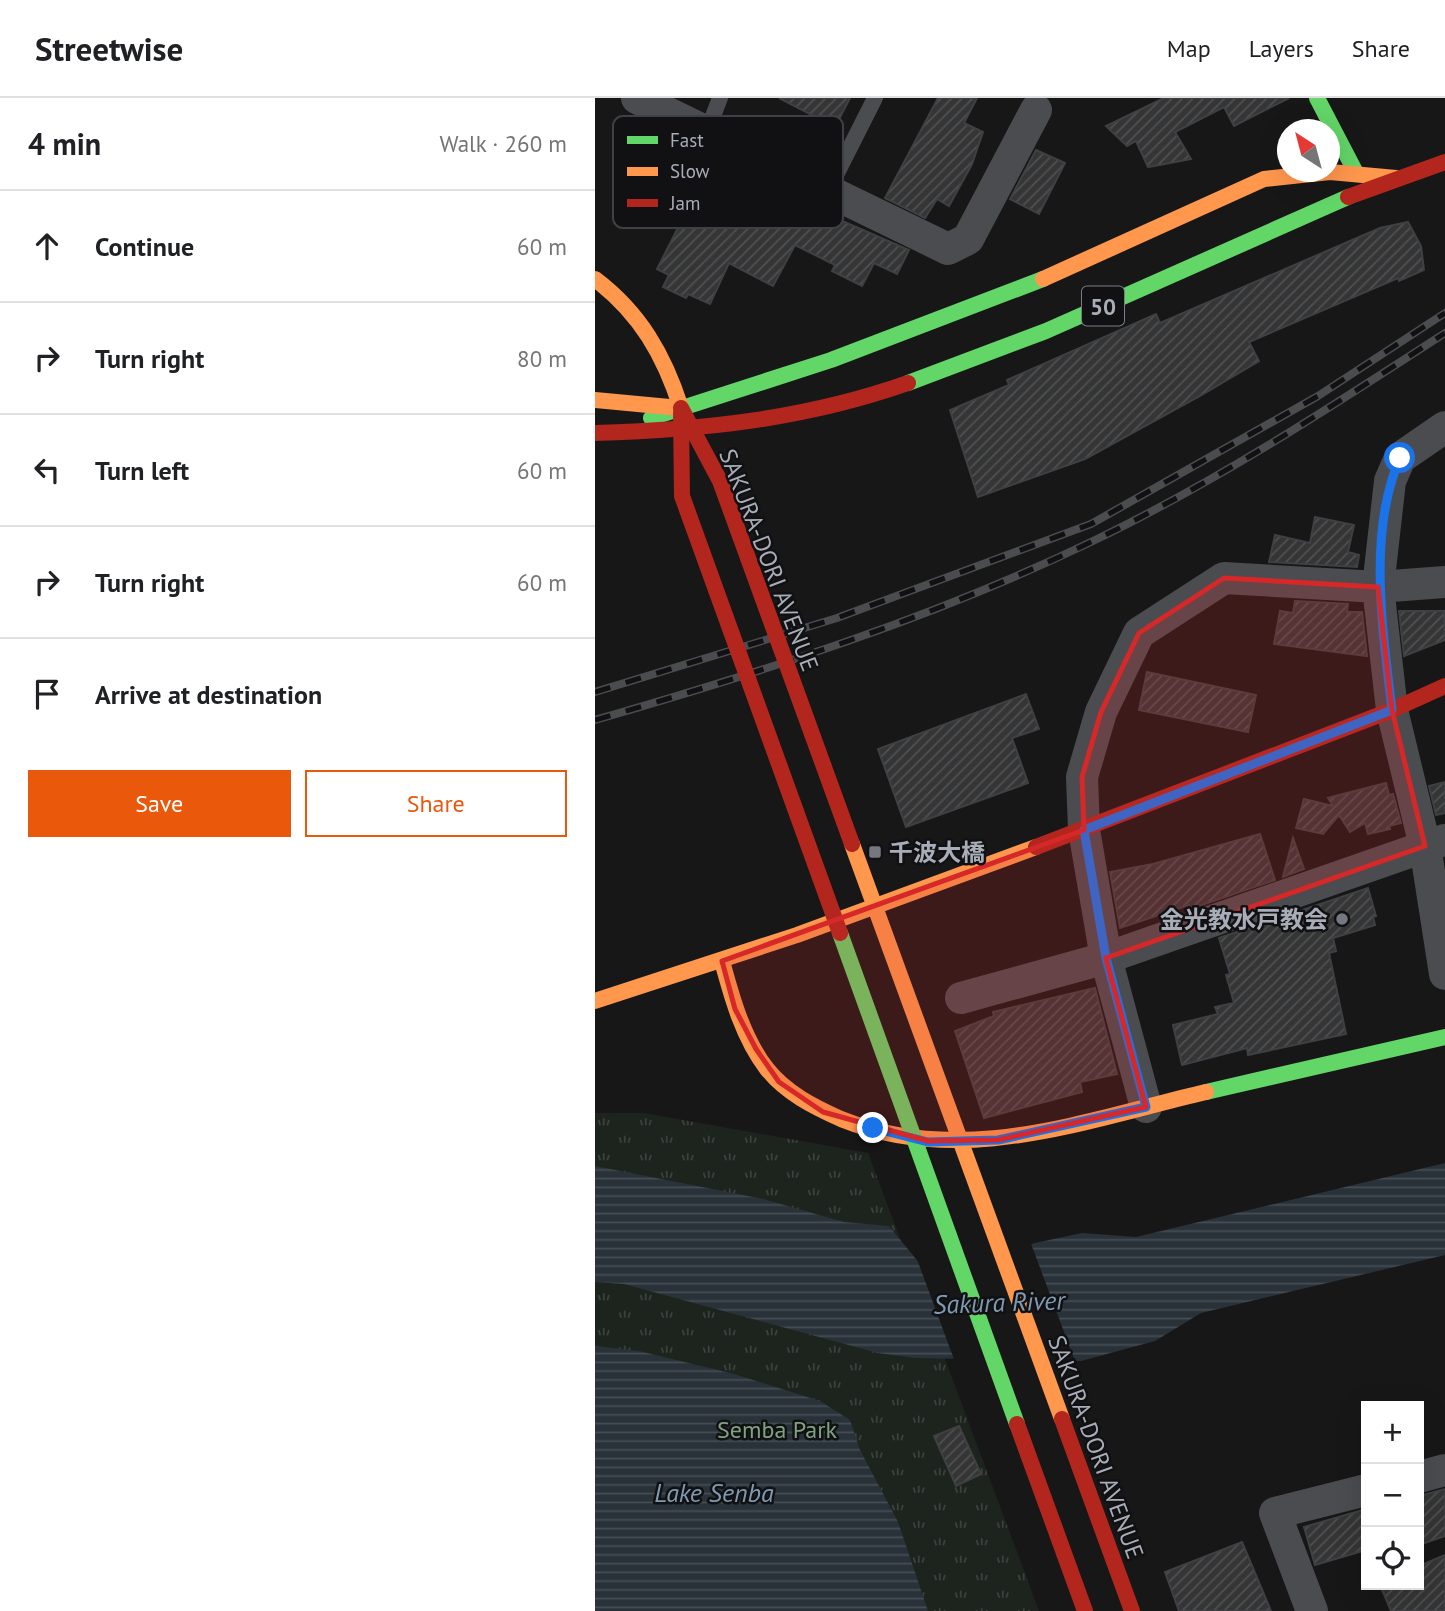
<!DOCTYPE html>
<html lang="en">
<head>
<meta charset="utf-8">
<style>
	:root { --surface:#fff; --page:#f6f6f6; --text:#202124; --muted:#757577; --line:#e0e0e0; --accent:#ea580c }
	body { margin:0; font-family:"PT Sans","Noto Sans JP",sans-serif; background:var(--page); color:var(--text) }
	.controls { position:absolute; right:21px; bottom:21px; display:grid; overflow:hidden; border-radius:0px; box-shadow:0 7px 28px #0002 }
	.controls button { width:63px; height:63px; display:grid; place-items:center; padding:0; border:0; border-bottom:2px solid var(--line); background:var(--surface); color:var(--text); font:35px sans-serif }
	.compass { position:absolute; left:682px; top:21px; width:63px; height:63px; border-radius:50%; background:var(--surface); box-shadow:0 7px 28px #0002; rotate:324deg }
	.stop { position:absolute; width:21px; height:21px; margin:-16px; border:5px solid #1a73e8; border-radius:50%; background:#fff }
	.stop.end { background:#1a73e8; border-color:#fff; box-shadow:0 2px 7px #0008 }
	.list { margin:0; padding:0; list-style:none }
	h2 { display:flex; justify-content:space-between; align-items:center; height:91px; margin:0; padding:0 28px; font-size:30px }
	h2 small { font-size:23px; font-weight:400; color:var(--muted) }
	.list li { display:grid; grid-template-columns:46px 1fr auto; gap:21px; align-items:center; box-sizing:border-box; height:112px; padding:0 28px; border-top:2px solid var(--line) }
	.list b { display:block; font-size:26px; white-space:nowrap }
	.list em { font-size:23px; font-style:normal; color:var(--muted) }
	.actions { display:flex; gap:14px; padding:21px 28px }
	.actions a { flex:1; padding:16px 0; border:2px solid var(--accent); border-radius:0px; text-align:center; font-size:24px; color:var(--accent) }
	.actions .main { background:var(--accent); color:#fff }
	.icon { flex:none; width:38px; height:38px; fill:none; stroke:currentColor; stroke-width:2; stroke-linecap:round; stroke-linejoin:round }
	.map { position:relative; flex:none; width:850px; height:1513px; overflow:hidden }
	header { display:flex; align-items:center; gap:42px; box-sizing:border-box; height:98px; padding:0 35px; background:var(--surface); border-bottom:2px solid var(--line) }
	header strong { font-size:33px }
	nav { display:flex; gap:38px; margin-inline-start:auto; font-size:24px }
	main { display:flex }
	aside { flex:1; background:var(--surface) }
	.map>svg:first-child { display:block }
	.grass { fill:url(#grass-tufts) }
	.water { fill:url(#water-rules) }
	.pier { fill:#171717 }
	.building { fill:url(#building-hatch); stroke:#3f4043; stroke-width:2 }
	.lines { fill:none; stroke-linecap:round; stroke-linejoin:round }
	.lane { stroke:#4b4c50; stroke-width:16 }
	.street { stroke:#4b4c50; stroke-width:32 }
	.fast { stroke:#63d668; stroke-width:16 }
	.slow { stroke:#ff974d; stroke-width:16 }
	.jam { stroke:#b3261e; stroke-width:16 }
	.rail-casing { stroke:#4b4c4f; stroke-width:8 }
	.rail { stroke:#111113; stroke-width:5; stroke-dasharray:16; stroke-linecap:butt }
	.fast-bridge { stroke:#63d668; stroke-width:16 }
	.slow-bridge { stroke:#ff974d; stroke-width:16 }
	.jam-bridge { stroke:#b3261e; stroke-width:16 }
	.route { stroke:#1a73e8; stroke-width:9 }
	.marked { fill:#d62828; fill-opacity:0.2; stroke:#d62828; stroke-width:5; stroke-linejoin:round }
	.poi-dot { fill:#757880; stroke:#111113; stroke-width:2.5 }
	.labels { text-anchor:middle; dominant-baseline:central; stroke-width:5; stroke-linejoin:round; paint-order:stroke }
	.shield { fill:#111113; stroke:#7b7e86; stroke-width:2 }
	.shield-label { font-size:23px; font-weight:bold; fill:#a8adb8 }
	.street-label { font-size:24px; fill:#a8adb8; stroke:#111113 }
	.poi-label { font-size:24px; font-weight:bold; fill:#a8adb8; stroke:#111113; text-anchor:start }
	.park-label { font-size:24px; fill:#7fa381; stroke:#111113 }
	.water-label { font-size:26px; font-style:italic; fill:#7f9bb3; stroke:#111113 }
	.key { fill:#111113; stroke:#3e4045; stroke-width:2 }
	.key-label { font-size:19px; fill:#a8adb8 }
</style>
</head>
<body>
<header>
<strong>Streetwise</strong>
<nav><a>Map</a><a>Layers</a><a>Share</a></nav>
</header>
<main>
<aside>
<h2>4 min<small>Walk · 260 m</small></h2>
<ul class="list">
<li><svg class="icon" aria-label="ahead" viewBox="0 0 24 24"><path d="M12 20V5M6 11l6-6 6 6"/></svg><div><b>Continue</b></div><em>60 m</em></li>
<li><svg class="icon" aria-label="right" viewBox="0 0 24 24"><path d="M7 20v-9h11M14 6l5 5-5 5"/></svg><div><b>Turn right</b></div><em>80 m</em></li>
<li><svg class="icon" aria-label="left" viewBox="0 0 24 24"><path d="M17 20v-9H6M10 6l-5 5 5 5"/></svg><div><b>Turn left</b></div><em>60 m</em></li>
<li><svg class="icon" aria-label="right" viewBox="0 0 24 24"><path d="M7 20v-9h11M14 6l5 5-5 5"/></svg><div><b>Turn right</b></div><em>60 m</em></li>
<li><svg class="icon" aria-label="arrive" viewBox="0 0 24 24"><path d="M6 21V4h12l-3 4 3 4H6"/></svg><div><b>Arrive at destination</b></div></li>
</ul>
<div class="actions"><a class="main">Save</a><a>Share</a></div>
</aside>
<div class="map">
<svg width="850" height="1513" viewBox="0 0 850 1513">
	<defs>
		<pattern id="grass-tufts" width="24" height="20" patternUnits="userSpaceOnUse" patternTransform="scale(1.75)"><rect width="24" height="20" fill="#1d241e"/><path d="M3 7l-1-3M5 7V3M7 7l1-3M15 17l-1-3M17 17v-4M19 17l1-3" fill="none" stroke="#3b413d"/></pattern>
		<pattern id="water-rules" width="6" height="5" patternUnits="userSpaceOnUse" patternTransform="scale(1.75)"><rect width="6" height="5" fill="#2a3239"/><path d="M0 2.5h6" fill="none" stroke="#464d54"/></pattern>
		<pattern id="building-hatch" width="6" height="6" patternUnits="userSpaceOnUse" patternTransform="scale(1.75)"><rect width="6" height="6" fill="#353536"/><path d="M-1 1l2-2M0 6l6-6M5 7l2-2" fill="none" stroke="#4f5051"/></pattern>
	</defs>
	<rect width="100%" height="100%" fill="#171717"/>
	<!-- grass -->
	<polygon class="grass" points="0,1015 49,1015 273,1055 444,1513 0,1513"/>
	<!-- water -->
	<g class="water">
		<polygon points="850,1065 850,1157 606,1215 560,1243 486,1263 320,1260 283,1255 29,1186 0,1184 0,1068 168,1101 249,1124 294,1128 334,1177 440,1145 487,1135 541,1139"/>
		<polygon points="0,1248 44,1253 139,1276 225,1303 255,1322 265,1352 303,1424 333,1513 0,1513"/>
	</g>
	<!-- pier -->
	<polygon class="pier" points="435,1143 481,1266 360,1264 319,1153 335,1173"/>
	<!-- building -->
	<g class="building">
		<polygon points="184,0 255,0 240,29"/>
		<polygon points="343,0 382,0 369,25 388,34 377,66 354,108 342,101 330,120 290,100"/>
		<polygon points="569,0 694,0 639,28 629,9 580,34 596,61 553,69 541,43 532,48 511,28"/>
		<polygon points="441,52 470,65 444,116 415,101"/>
		<polygon points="115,67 146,82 135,105 177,126 181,120 186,123 197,101 314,152 302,176 279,165 267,188 237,173 240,167 200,147 178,188 134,165 115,206 93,196 91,200 68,189 74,177 62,171"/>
		<polygon points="813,124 826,148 829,172 804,183 803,180 654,244 664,263 605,298 490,361 383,399 355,312 414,287 412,282 561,216 565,225 785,130"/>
		<polygon points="720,419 759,427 753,454 764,457 762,469 674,464 680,437 715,445"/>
		<polygon points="700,503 753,506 752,514 767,514 772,558 679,546 685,513 698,515"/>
		<polygon points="804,513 849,513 850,542 809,558"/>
		<polygon points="552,574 661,597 653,634 544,612"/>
		<polygon points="431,596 444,631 417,640 433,685 311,729 283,651"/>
		<polygon points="850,684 850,715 841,717 834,688"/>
		<polygon points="791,685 794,697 798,696 806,725 794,728 795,731 773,736 770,725 755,734 744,717 728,736 701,730 709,701 738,708 733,700"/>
		<polygon points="665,736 680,782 595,811 594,807 525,830 515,774 558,766"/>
		<polygon points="698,740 709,771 688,779"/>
		<polygon points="773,790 781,818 778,819 780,827 738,840 741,853 734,855 751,936 653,957 652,950 587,967 578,927 623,916 620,909 639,905 631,877 635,876 624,840"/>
		<polygon points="500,890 522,976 485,984 487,994 389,1020 360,933 399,918 398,914"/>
		<polygon points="364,1328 386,1376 361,1388 339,1338"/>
		<polygon points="850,1391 850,1438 824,1447 824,1398"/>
		<polygon points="771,1411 771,1452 720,1467 709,1429"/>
		<polygon points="647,1444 676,1513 584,1513 570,1474"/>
		<polygon points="850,1457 850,1513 796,1513 785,1487 824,1487 824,1468"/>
	</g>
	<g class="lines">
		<!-- lane -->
		<g class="lane">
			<polyline points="112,34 125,0"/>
			<polyline points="233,93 280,0"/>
		</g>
		<!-- street -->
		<g class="street">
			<polyline points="42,0 353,151 373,141 441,12"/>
			<polyline points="850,329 805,360 795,383 783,489 797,612 830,748 850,876"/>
			<polyline points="366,900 511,860 849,742"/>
			<polyline points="551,1009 511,860 489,732 487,679 506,614 544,535 629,480 783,489 850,484"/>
			<polyline points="824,1379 850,1372"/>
			<polyline points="717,1513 680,1415 771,1392"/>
		</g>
		<!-- fast -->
		<g class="fast">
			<polyline points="722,0 760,73"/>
			<polyline points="313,285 451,233 753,99"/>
			<polyline points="56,320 236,262 448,181"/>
			<polyline points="611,994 850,939"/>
		</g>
		<!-- slow -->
		<g class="slow">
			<path d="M0 181C45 215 69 257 86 310"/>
			<polyline points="448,181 669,81 735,74 801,80"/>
			<polyline points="0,302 85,310"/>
			<path d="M127 863C137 900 148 940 172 971 191 995 219 1009 246 1021 368 1070 491 1022 611 994"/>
			<polyline points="0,903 202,837 441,749"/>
		</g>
		<!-- jam -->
		<g class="jam">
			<polyline points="753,99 850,64"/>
			<path d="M0 335C108 332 210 321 313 285"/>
			<polyline points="441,749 797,612 850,588"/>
		</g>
		<defs>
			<g id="rail">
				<polyline points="0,594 242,520 496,426 723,298 850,215"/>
				<path d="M0 622C170 573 339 520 498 443 621 384 736 309 850 235"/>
			</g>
		</defs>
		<!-- rail casing -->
		<use href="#rail" class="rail-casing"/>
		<!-- rail -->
		<use href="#rail" class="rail"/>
		<!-- fast-bridge -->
		<polyline class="fast-bridge" points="245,835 422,1326"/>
		<!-- slow-bridge -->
		<polyline class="slow-bridge" points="257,746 467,1321"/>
		<!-- jam-bridge -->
		<g class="jam-bridge">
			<polyline points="86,310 125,383 257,746"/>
			<polyline points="86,315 87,398 245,835"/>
			<polyline points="467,1321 537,1513"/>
			<polyline points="422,1326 490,1513"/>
		</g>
	</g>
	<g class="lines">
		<!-- route -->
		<path class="route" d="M278 1030 333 1044 403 1042 551 1009 511 860 489 732 797 612C788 534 772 435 805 360"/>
	</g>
	<!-- marked area -->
	<path class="marked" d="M629 480 783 489 797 612 830 748 511 860 551 1009 403 1042 333 1043 228 1014 184 984 161 951 140 911 127 863 489 732 487 679 506 614 544 535Z"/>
	<!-- markers -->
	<g class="poi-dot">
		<rect x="273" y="747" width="14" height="14" rx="3.5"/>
		<circle cx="747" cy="821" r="7"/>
	</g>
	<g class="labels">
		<!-- shield labels -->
		<rect class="shield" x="487" y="188.5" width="42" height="39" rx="5"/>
		<g class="shield-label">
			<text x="508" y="208">50</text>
		</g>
		<!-- street labels -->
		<g class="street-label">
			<text transform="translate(174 462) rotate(69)">SAKURA-DORI AVENUE</text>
			<text transform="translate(501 1349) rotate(70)">SAKURA-DORI AVENUE</text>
		</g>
		<!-- poi labels -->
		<g class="poi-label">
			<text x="294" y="754">千波大橋</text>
			<text x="733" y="821" text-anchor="end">金光教水戸教会</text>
		</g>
		<!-- park labels -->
		<g class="park-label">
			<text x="182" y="1331">Semba Park</text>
		</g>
		<!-- water labels -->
		<g class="water-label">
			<text transform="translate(404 1204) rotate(-2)">Sakura River</text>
			<text x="119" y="1394">Lake Senba</text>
		</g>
	</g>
	<!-- legend -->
	<rect x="18" y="18" width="230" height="112" rx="10" class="key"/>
	<rect x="32" y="38" width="31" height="8" fill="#63d668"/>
	<rect x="32" y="69" width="31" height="9" fill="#ff974d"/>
	<rect x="32" y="101" width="31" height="8" fill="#b3261e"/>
	<g class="key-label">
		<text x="75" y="49">Fast</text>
		<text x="75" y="80">Slow</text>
		<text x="75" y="112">Jam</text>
	</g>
</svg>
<div class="controls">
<button>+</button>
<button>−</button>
<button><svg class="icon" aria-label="locate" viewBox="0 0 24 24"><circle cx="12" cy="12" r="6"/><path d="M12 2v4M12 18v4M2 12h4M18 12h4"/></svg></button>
</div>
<svg class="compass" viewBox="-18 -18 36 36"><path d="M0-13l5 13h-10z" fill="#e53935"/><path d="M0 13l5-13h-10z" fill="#757577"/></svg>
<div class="stop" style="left:805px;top:360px"></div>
<div class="stop end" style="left:278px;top:1030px"></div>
</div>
</main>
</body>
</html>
